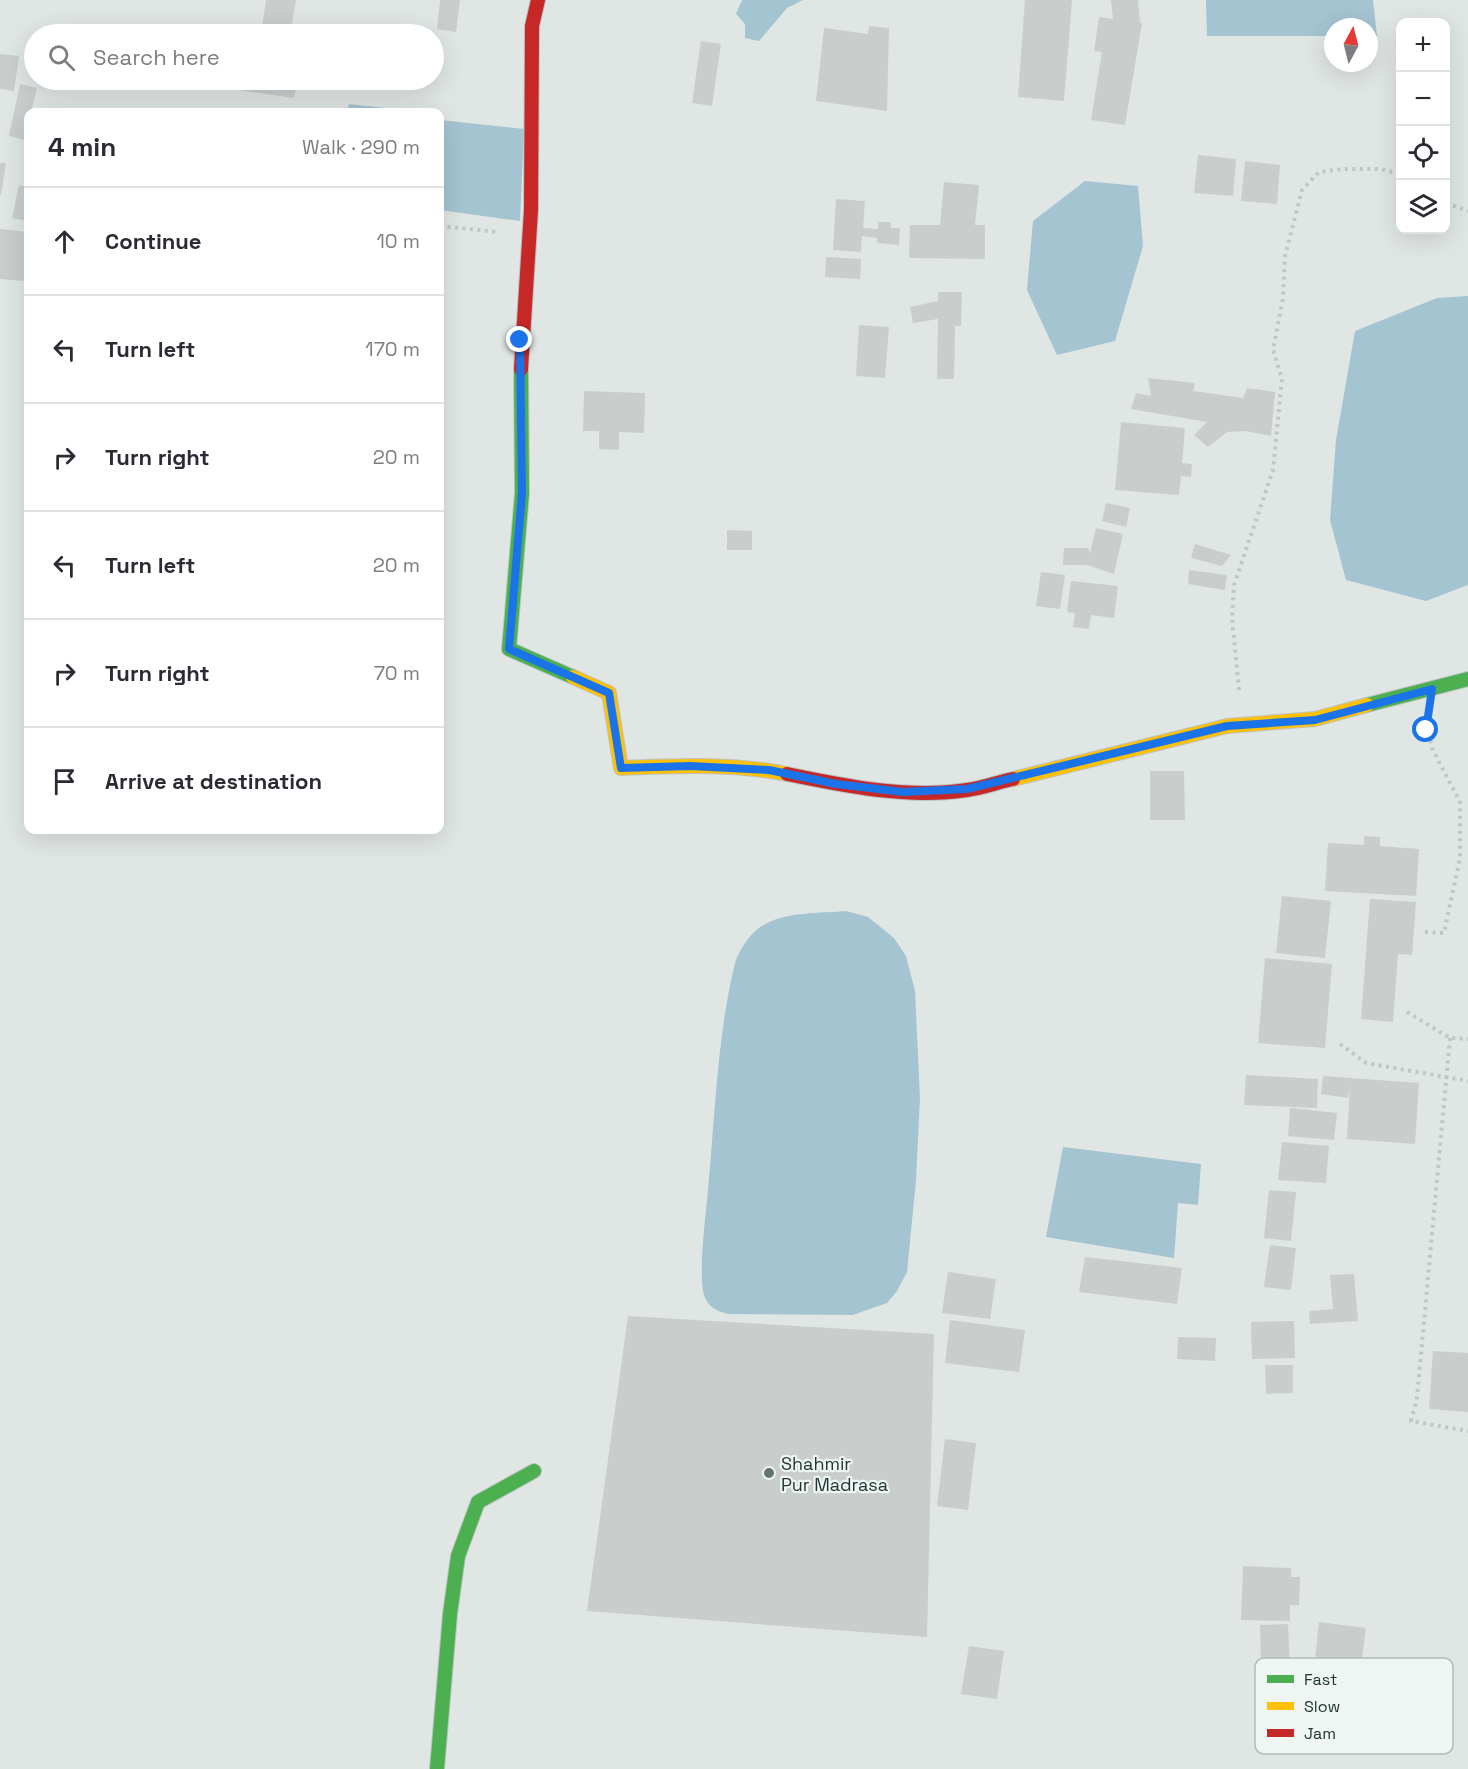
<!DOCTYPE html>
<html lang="en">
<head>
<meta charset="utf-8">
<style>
	:root { --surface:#fff; --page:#f2f2f3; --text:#2b2b33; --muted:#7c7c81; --line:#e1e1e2 }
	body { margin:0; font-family:"Space Grotesk",sans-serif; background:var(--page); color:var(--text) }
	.controls { position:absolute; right:18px; top:18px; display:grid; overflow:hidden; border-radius:12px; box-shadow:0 6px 24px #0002 }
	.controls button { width:54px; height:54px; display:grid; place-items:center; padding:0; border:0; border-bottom:2px solid var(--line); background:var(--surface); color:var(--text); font:30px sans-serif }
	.compass { position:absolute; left:1324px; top:18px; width:54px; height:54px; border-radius:50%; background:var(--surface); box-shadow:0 6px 24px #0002; rotate:7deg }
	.stop { position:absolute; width:18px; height:18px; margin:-14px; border:4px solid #1a73e8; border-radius:50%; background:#fff }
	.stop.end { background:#1a73e8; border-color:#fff; box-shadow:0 2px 6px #0008 }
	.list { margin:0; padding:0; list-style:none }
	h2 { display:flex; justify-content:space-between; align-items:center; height:78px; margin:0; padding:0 24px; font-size:26px }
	h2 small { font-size:20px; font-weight:400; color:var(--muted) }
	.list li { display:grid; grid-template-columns:39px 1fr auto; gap:18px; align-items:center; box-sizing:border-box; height:108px; padding:0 24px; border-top:2px solid var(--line) }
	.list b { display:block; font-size:22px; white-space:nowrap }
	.list em { font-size:20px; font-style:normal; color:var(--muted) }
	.icon { flex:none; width:33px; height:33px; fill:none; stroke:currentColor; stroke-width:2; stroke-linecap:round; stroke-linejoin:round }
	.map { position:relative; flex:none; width:1468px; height:1769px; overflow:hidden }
	.search { position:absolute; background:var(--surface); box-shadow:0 6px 24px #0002; left:24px; top:24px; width:420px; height:66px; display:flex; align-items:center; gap:15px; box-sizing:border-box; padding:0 21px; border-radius:33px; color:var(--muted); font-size:22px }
	.panel { position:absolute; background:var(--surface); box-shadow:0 6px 24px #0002; left:24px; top:108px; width:420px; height:726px; border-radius:12px }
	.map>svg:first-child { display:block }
	.water { fill:#a4c4d1 }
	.building { fill:#c9cecd }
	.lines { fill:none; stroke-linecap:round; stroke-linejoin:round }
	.fast-casing { stroke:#bdc3c2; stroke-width:16 }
	.slow-casing { stroke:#bdc3c2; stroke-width:16 }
	.jam-casing { stroke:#bdc3c2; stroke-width:16 }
	.path { stroke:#bfc7c6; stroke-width:4; stroke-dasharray:3 4.5; stroke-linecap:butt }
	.fast { stroke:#4caf50; stroke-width:14 }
	.slow { stroke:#ffc107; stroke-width:14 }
	.jam { stroke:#c62828; stroke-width:14 }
	.route { stroke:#1a73e8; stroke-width:8 }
	.poi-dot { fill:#647472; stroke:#eef5f3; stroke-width:2 }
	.labels { text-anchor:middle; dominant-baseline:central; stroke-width:4.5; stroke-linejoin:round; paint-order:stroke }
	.poi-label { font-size:18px; fill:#213634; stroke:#eef5f3; text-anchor:start }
	.key { fill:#eef5f3; stroke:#b0bcba; stroke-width:1.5 }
	.key-label { font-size:16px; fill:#213634 }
</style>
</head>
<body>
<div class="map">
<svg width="1468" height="1769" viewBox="0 0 1468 1769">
	<rect width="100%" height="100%" fill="#e0e6e4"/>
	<!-- water -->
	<g class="water">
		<polygon points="742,0 803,0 787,8 759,41 745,38 745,24 736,14"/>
		<polygon points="1206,0 1373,0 1377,36 1369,36 1369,27 1333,27 1333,36 1207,36"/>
		<polygon points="349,104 393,109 393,112 347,112"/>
		<polygon points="440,120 524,129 520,221 440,210"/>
		<polygon points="1085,181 1138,186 1143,246 1115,341 1057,355 1027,290 1033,221"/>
		<polygon points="1468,296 1468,585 1426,601 1346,580 1330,520 1336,440 1355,331 1437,298"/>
		<path d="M846 911 868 917 894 938 906 956 915 991 920 1098 916 1180 907 1272 897 1291 887 1303 853 1315 728 1314C716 1311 708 1307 704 1295 698 1273 706 1215 708 1190 715 1115 717 1037 735 963 737 956 743 945 748 939 769 910 814 914 846 911Z"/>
		<polygon points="1063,1147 1201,1164 1198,1205 1178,1203 1174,1258 1046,1237"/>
	</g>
	<!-- building -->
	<g class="building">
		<polygon points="266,0 296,0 290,34 261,34"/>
		<polygon points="440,0 460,0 456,32 437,29"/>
		<polygon points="1025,0 1072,0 1064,101 1018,97"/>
		<polygon points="1111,0 1138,0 1140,23 1142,23 1125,125 1091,120 1102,52 1094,51 1099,17 1113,19"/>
		<polygon points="869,26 889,28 887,111 816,101 824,28 868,34"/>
		<polygon points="701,41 721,44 712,106 692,103"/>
		<polygon points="0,54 19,56 14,91 0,89"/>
		<polygon points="212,80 297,80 294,98 211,86"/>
		<polygon points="20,84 37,88 31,112 28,112 25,140 9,136"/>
		<polygon points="1198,155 1236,159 1233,196 1194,193"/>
		<polygon points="1245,161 1280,165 1277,204 1241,201"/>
		<polygon points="0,163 6,163 1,195 0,195"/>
		<polygon points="944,182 979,185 975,225 985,225 985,259 909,258 910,225 940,225"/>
		<polygon points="19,185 28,187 28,221 12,218"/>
		<polygon points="836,199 865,201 863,228 878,229 878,222 891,222 891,228 900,228 899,245 877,243 877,238 862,236 861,252 833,250"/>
		<polygon points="0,229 28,232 25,281 0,279"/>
		<polygon points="826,257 861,259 860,279 825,277"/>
		<polygon points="938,292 962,292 961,326 955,326 954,379 937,379 938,319 913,323 910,307 938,301"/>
		<polygon points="859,325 889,327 885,378 856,376"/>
		<polygon points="1148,378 1195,383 1193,391 1243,398 1247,388 1275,392 1271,436 1245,431 1227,432 1208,447 1194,435 1207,422 1131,409 1136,393 1151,396"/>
		<polygon points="584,391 645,393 644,433 619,432 619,450 599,449 599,431 583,431"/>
		<polygon points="1121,422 1185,428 1182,463 1192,464 1191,477 1181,476 1179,495 1115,490"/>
		<polygon points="1106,503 1130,508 1126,527 1102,521"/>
		<polygon points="1096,528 1123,534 1114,574 1087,565 1063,565 1064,548 1088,548 1090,553"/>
		<polygon points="727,530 752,531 752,550 727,550"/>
		<polygon points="1195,544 1231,555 1222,566 1191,558"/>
		<polygon points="1189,570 1227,575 1225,590 1188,584"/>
		<polygon points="1041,572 1065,575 1060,609 1036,606"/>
		<polygon points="1071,581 1118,586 1114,618 1091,615 1089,629 1073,627 1075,613 1067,612"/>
		<polygon points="1150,771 1184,771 1185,820 1150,820"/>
		<polygon points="1364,836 1380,837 1380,846 1419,849 1416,896 1325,891 1328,843 1364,845"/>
		<polygon points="1282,896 1331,901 1325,958 1276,953"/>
		<polygon points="1370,899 1416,902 1412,955 1398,954 1393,1022 1361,1019"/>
		<polygon points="1265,958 1332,964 1325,1048 1258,1043"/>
		<polygon points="1246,1075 1318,1079 1317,1108 1244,1105"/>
		<polygon points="1323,1076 1419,1083 1415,1144 1347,1139 1350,1086 1348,1098 1321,1094"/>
		<polygon points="1290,1108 1337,1113 1334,1140 1288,1136"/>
		<polygon points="1282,1142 1329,1146 1326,1183 1278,1180"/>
		<polygon points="1269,1190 1296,1192 1291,1241 1264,1238"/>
		<polygon points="1270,1245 1296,1248 1291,1290 1264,1287"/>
		<polygon points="1085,1257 1182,1268 1177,1304 1079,1292"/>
		<polygon points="948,1272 996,1279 990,1319 942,1313"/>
		<polygon points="1354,1274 1358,1321 1310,1324 1309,1311 1333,1309 1330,1275"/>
		<polygon points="628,1316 934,1334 927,1637 587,1611"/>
		<polygon points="950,1320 1025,1330 1019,1372 945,1363"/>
		<polygon points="1294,1321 1295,1358 1252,1359 1251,1322"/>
		<polygon points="1178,1337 1216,1338 1215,1361 1177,1359"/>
		<polygon points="1433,1351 1468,1353 1468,1412 1429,1409"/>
		<polygon points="1265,1365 1293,1365 1293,1393 1266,1394"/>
		<polygon points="945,1439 976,1443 968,1510 937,1506"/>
		<polygon points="1243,1566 1291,1568 1291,1577 1300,1577 1299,1605 1290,1605 1290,1621 1241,1620"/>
		<polygon points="1319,1622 1366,1628 1361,1666 1315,1660"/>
		<polygon points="1288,1624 1290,1667 1261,1668 1260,1625"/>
		<polygon points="969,1646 1004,1651 997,1699 961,1694"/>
	</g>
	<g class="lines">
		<defs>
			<g id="fast">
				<polyline points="521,369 522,493 509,649 573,677"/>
				<polyline points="1367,705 1468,679"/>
				<polyline points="437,1769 450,1614 458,1556 478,1502 534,1471"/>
			</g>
			<g id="slow">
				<path d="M573 677 609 693 621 768C676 766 733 763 787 774"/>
				<polyline points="1013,779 1227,726 1315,719 1367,705"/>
			</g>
			<g id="jam">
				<polyline points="521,369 531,210 532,26 538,0"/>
				<path d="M787 774C845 786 908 799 967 790 983 788 998 782 1013 779"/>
			</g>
		</defs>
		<!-- fast casing -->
		<use href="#fast" class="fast-casing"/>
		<!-- slow casing -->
		<use href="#slow" class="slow-casing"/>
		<!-- jam casing -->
		<use href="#jam" class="jam-casing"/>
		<!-- path -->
		<g class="path">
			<polyline points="1446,203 1468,211"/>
			<polyline points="440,226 498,232"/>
			<polyline points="1239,690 1232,618 1234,585 1273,470 1282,379 1273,350 1283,298 1285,256 1302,190 1319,172 1342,169 1381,169 1400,174"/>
			<polyline points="1425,932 1444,933 1460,858 1460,802 1432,748 1427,722"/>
			<polyline points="1407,1012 1450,1038 1468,1039"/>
			<polyline points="1450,1038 1417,1398 1411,1421 1468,1431"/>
			<polyline points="1340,1044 1366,1063 1468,1081"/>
		</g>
		<!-- fast -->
		<use href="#fast" class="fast"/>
		<!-- slow -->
		<use href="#slow" class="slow"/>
		<!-- jam -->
		<use href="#jam" class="jam"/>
	</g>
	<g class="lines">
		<!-- route -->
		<polyline class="route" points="520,340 522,493 509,649 609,693 621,768 690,766 769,770 836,784 903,792 967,789 1227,726 1315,720 1432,689 1426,730"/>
	</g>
	<!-- markers -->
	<circle class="poi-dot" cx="769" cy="1473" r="6"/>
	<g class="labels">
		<!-- poi labels -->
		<g class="poi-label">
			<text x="781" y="1463">Shahmir<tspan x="781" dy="21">Pur Madrasa</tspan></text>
		</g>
	</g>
	<!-- legend -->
	<rect x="1255" y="1658" width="198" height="96" rx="9" class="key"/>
	<rect x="1267" y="1675" width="27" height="8" fill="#4caf50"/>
	<rect x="1267" y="1702" width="27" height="8" fill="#ffc107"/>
	<rect x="1267" y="1729" width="27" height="8" fill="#c62828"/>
	<g class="key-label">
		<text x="1304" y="1685">Fast</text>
		<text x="1304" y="1712">Slow</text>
		<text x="1304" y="1739">Jam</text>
	</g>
</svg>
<div class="controls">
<button>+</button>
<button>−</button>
<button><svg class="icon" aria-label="locate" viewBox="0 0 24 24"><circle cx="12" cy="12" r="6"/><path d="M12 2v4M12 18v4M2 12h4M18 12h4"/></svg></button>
<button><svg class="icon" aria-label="layers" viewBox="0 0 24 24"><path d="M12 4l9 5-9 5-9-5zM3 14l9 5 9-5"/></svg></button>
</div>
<svg class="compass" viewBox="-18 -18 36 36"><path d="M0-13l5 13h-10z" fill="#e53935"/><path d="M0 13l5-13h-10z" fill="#7c7c81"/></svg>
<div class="stop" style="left:1426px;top:730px"></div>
<div class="stop end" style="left:520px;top:340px"></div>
<div class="search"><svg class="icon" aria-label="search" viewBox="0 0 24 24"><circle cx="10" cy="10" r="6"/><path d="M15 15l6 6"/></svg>Search here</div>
<section class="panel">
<h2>4 min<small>Walk · 290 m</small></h2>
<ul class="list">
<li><svg class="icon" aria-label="ahead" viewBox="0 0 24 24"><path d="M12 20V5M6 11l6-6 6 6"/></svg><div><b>Continue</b></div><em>10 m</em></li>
<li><svg class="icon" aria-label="left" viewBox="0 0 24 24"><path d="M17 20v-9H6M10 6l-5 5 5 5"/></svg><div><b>Turn left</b></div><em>170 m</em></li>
<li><svg class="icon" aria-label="right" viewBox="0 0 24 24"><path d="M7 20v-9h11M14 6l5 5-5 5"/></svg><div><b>Turn right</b></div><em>20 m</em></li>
<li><svg class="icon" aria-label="left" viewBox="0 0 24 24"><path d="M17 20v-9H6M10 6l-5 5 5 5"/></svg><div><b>Turn left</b></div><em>20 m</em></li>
<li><svg class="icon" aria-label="right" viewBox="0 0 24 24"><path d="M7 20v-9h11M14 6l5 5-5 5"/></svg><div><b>Turn right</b></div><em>70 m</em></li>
<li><svg class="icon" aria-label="arrive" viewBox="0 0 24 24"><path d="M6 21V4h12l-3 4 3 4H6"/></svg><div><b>Arrive at destination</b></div></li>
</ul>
</section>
</div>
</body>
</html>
